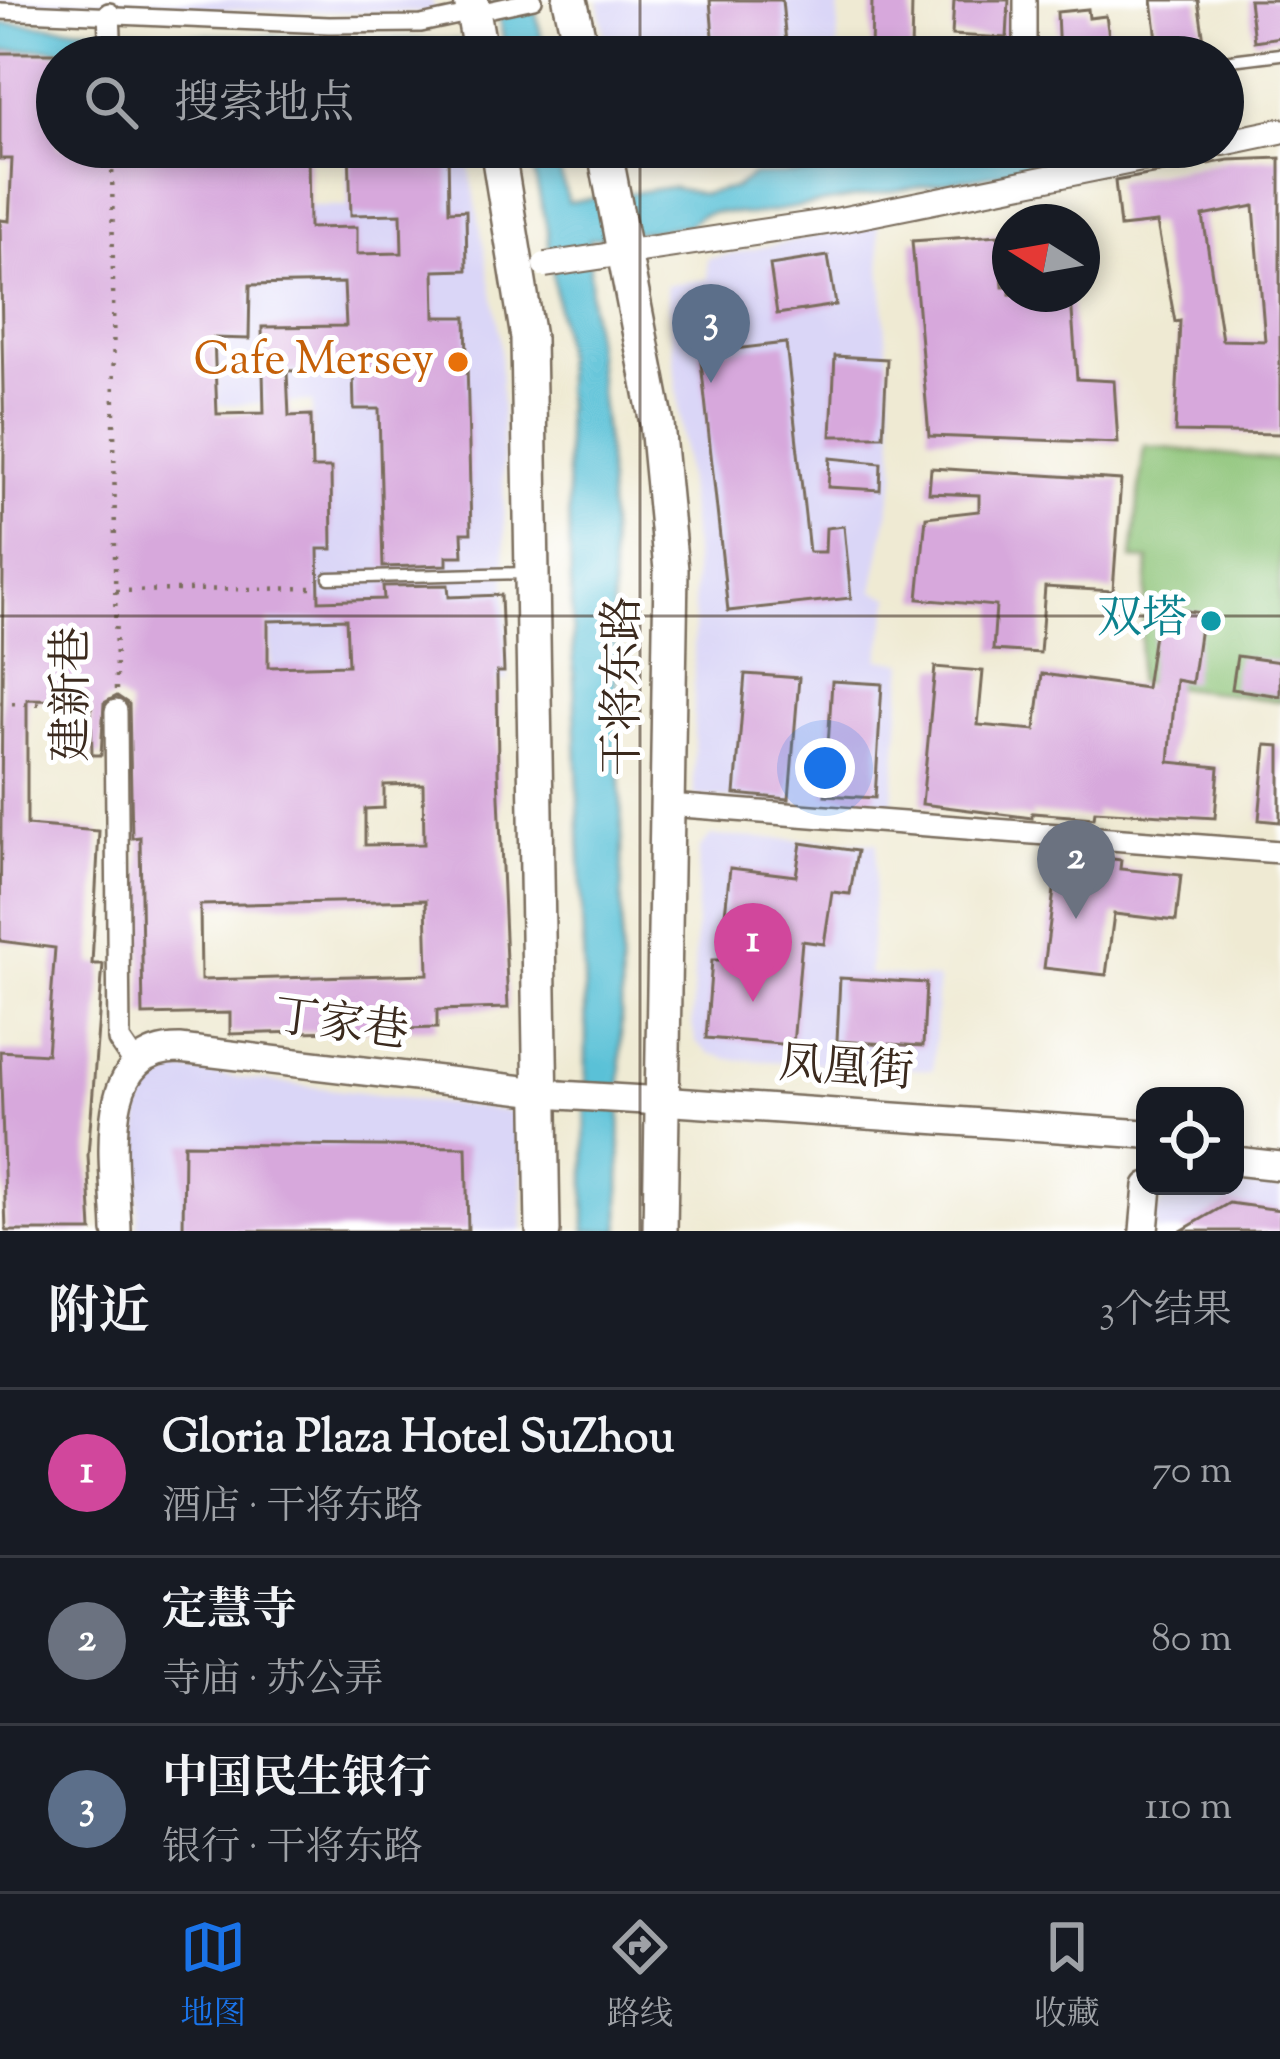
<!DOCTYPE html>
<html lang="zh">
<head>
<meta charset="utf-8">
<style>
	:root { --surface:#171b24; --page:#20242c; --text:#f1f3f6; --muted:#9ea1a6; --line:#363941; --accent:#1a73e8 }
	body { margin:0; font-family:"Sorts Mill Goudy","Noto Serif SC",serif; background:var(--page); color:var(--text) }
	.controls { position:absolute; right:36px; bottom:36px; display:grid; overflow:hidden; border-radius:24px; box-shadow:0 6px 18px #0003 }
	.controls button { width:108px; height:108px; display:grid; place-items:center; padding:0; border:0; border-bottom:3px solid var(--line); background:var(--surface); color:var(--text); font:60px sans-serif }
	.compass { position:absolute; left:992px; top:204px; width:108px; height:108px; border-radius:50%; background:var(--surface); box-shadow:0 6px 18px #0003; rotate:281deg }
	.you { position:absolute; left:825px; top:768px; width:42px; height:42px; margin:-30px; border:9px solid #fff; border-radius:50%; background:#1a73e8; box-shadow:0 0 0 18px #1a73e833 }
	.badge { display:grid; place-items:center; width:78px; height:78px; border-radius:50%; background:var(--accent); color:#fff; font-size:39px; font-weight:700 }
	.pin { position:absolute; translate:-50% -99px; filter:drop-shadow(0 3px 6px #0008) }
	.pin::after { content:''; position:absolute; top:63px; width:42px; height:36px; background:inherit; clip-path:polygon(0 0,100% 0,50% 100%) }
	.list { margin:0; padding:0; list-style:none }
	h2 { display:flex; justify-content:space-between; align-items:center; height:156px; margin:0; padding:0 48px; font-size:51px }
	h2 small { font-size:39px; font-weight:400; color:var(--muted) }
	.list li { display:grid; grid-template-columns:78px 1fr auto; gap:36px; align-items:center; box-sizing:border-box; height:168px; padding:0 48px; border-top:3px solid var(--line) }
	.list b { display:block; font-size:45px; white-space:nowrap }
	.list p { margin:0; font-size:39px; white-space:nowrap; color:var(--muted) }
	.list em { font-size:39px; font-style:normal; color:var(--muted) }
	.icon { flex:none; width:66px; height:66px; fill:none; stroke:currentColor; stroke-width:2; stroke-linecap:round; stroke-linejoin:round }
	.map { position:relative; flex:none; width:1280px; height:1231px; overflow:hidden }
	.search { position:absolute; background:var(--surface); box-shadow:0 6px 18px #0003; left:36px; right:36px; top:36px; height:132px; display:flex; align-items:center; gap:30px; box-sizing:border-box; padding:0 42px; border-radius:66px; color:var(--muted); font-size:45px }
	.sheet { height:660px; background:var(--surface) }
	nav { display:flex; justify-content:space-around; align-items:center; box-sizing:border-box; height:168px; border-top:3px solid var(--line); background:var(--surface); font-size:33px; color:var(--muted) }
	nav a { display:grid; justify-items:center; gap:6px }
	nav .on { color:var(--accent) }
	.map>svg:first-child { display:block }
	.built { fill:#dad6f7 }
	.green { fill:#8cc377; stroke:#64764a; stroke-width:3 }
	.water { fill:#5ac1d7; stroke:#4a767a; stroke-width:3 }
	.building { fill:#d7a8dc; fill-rule:evenodd }
	.lines { fill:none; stroke-linecap:round; stroke-linejoin:round }
	.service-casing { stroke:#7a6d5d; stroke-width:15 }
	.pedestrian-casing { stroke:#7a6d5d; stroke-width:20 }
	.minor-casing { stroke:#7a6d5d; stroke-width:26 }
	.tertiary-casing { stroke:#7a6d5d; stroke-width:28 }
	.secondary-casing { stroke:#7a6d5d; stroke-width:32 }
	.primary-casing { stroke:#7a6d5d; stroke-width:38 }
	.path { stroke:#7a6d5d; stroke-width:4.5; stroke-dasharray:3 9; stroke-linecap:butt }
	.service { stroke:#fff; stroke-width:10 }
	.pedestrian { stroke:#fff; stroke-width:15 }
	.minor { stroke:#fff; stroke-width:21 }
	.tertiary { stroke:#fff; stroke-width:24 }
	.secondary { stroke:#fff; stroke-width:27 }
	.primary { stroke:#fff; stroke-width:33 }
	.tertiary-bridge-casing { stroke:#7a6d5d; stroke-width:28; stroke-linecap:butt }
	.secondary-bridge-casing { stroke:#7a6d5d; stroke-width:32; stroke-linecap:butt }
	.tertiary-bridge { stroke:#fff; stroke-width:24 }
	.secondary-bridge { stroke:#fff; stroke-width:27 }
	.grid { fill:none; stroke:#3b2a1e; stroke-width:3; stroke-opacity:0.55 }
	.food-dot { fill:#e8710a; stroke:#fff; stroke-width:4.5 }
	.culture-dot { fill:#0f9aa8; stroke:#fff; stroke-width:4.5 }
	.labels { text-anchor:middle; dominant-baseline:central; stroke-width:10; stroke-linejoin:round; paint-order:stroke }
	.food-label { font-size:45px; fill:#c56008; stroke:#fff; text-anchor:end }
	.culture-label { font-size:45px; fill:#0d838f; stroke:#fff; text-anchor:end }
	.street-label { font-size:45px; fill:#3b2a1e; stroke:#fff }
</style>
</head>
<body>
<div class="map">
<svg width="1280" height="1231" viewBox="0 0 1280 1231">
	<rect width="100%" height="100%" fill="#fff"/>
	<filter id="ink" filterUnits="userSpaceOnUse"><feTurbulence type="fractalNoise" baseFrequency=".00833" numOctaves="2"/><feDisplacementMap in="SourceGraphic" scale="24" xChannelSelector="R" yChannelSelector="G"/><feConvolveMatrix kernelMatrix="1 2 1 2 8 2 1 2 1" color-interpolation-filters="sRGB"/></filter>
	<filter id="wash" filterUnits="userSpaceOnUse"><feTurbulence type="fractalNoise" baseFrequency=".004" numOctaves="4" result="noise"/><feDisplacementMap in="SourceGraphic" scale="48" xChannelSelector="R" yChannelSelector="G"/><feGaussianBlur stdDeviation="2.7" result="paint"/><feColorMatrix in="noise" values="0 0 0 0 0 0 0 0 0 0 0 0 0 0 0 0 0 1.4 0 .05"/><feComposite in="paint" operator="in"/></filter>
	<g filter="url(#wash)">
		<rect width="100%" height="100%" fill="#efead3"/>
		<!-- built -->
		<g class="built">
			<polygon points="0,0 432,0 435,13 0,6"/>
			<polygon points="598,0 839,0 837,57 609,57"/>
			<polygon points="347,147 466,147 500,337 508,681 272,685 269,597 317,594 312,402 218,405 216,289 255,289 252,206 348,206"/>
			<polygon points="878,223 896,473 873,591 891,597 879,659 904,663 892,811 694,796 694,550 666,285 708,279 707,259"/>
			<polygon points="711,836 877,843 869,974 938,979 933,1070 729,1059 709,1053 696,1042 692,1023 699,849"/>
			<polygon points="179,1070 511,1112 520,1122 522,1140 523,1231 137,1231 139,1115 147,1090"/>
			<polygon points="1235,1184 1280,1189 1280,1231 1155,1231 1156,1213 1174,1186"/>
		</g>
		<!-- green -->
		<polygon class="green" points="1144,446 1280,460 1280,701 1137,682 1149,560 1132,559"/>
		<!-- water -->
		<g class="water">
			<polygon points="495,0 533,0 546,57 121,57 47,49 0,51 0,23 198,35 504,42"/>
			<path d="M528 147H553L568 202 671 187 702 194 735 188 753 175 839 173 994 147H1156L751 215C730 213 704 206 689 225L589 239 591 310 607 454 622 829 620 1231H585L586 1034 563 348 547 228Z"/>
		</g>
		<g id="blocks">
			<!-- building -->
			<g class="building">
				<polygon points="710,0 782,0 786,43 714,48"/>
				<polygon points="872,0 912,0 911,57 871,57"/>
				<polygon points="954,0 1009,0 1007,38 952,35"/>
				<polygon points="1152,0 1198,0 1204,41 1158,47"/>
				<polygon points="1249,0 1280,0 1280,37 1254,41"/>
				<polygon points="1088,9 1089,18 1106,16 1112,57 1059,57 1057,12"/>
				<path d="M0 53H57V147H308L309 228 357 227V254L402 253 401 214 351 215 349 147H448L449 211 466 210 467 270 434 271 435 317H466L471 533H462L463 556H447V565L383 567 379 409H354L353 369 287 371 289 416 311 415 312 468H331L332 549H318L319 601 384 599 383 586 448 585 449 597 501 595 504 672H497L498 773 508 1008 437 1010V1028L230 1034V1013L143 1015 140 837 132 838 129 704 117 696 104 703 101 755H92L91 700 27 699V825L99 831 92 964H103L88 1155 92 1231H6L0 1051 47 1054 55 948 0 941 4 446 0 220 9 221 12 159H0ZM344 283 346 326 262 327 264 413 217 414 214 338 249 339 250 285ZM346 619 348 665 268 667V621ZM423 784 424 844 365 845V809L384 808V785ZM426 900 428 974 201 980 200 905Z"/>
				<path d="M1280 158V434L1175 432 1180 321 1175 322 1157 223 1120 227 1115 181 1229 160ZM1254 206 1265 341 1222 340 1203 216Z"/>
				<polygon points="999,235 1003,287 1010,287 1010,294 1071,298 1077,379 1114,381 1118,443 929,436 912,241"/>
				<polygon points="828,256 836,305 777,314 770,265"/>
				<polygon points="786,343 809,552 825,552 826,528 844,526 851,598 728,611 700,353"/>
				<polygon points="835,356 887,359 883,436 831,436"/>
				<polygon points="830,458 881,463 880,490 828,487"/>
				<polygon points="931,468 1121,480 1113,591 1045,587 1040,653 993,650 996,606 918,599 926,517 979,511 979,495 929,493"/>
				<polygon points="1158,607 1202,613 1192,683 1176,680 1169,762 1219,767 1215,818 1095,811 1094,818 1032,813 1032,818 922,804 935,667 983,671 978,725 1035,730 1042,674 1146,688"/>
				<polygon points="1237,656 1280,662 1280,696 1232,689"/>
				<polygon points="745,674 799,678 789,799 735,794"/>
				<polygon points="832,681 882,684 875,798 825,795"/>
				<polygon points="1266,745 1280,746 1280,822 1259,820"/>
				<polygon points="801,843 857,851 850,894 832,892 824,944 802,941 793,1045 706,1038 712,960 720,960 730,868 796,876"/>
				<polygon points="1059,852 1121,860 1120,869 1181,875 1176,921 1114,914 1106,975 1044,968"/>
				<polygon points="840,978 926,983 923,1046 837,1041"/>
				<polygon points="184,1144 466,1147 468,1231 183,1231"/>
				<polygon points="1229,1203 1280,1210 1280,1231 1181,1231"/>
			</g>
		</g>
	</g>
	<g filter="url(#ink)">
		<use href="#blocks" fill-opacity="0" stroke="#7a6d5d" stroke-width="3"/>
		<g class="lines">
			<defs>
				<g id="service">
					<polyline points="1223,61 1280,54"/>
					<polyline points="329,578 527,573"/>
				</g>
				<polyline id="pedestrian" points="0,11 329,25 421,24 534,0"/>
				<g id="minor">
					<polyline points="109,14 111,57"/>
					<polyline points="1025,57 1025,0"/>
					<polyline points="116,711 119,1040 134,1062"/>
					<polyline points="669,805 1280,852"/>
				</g>
				<g id="tertiary">
					<polyline points="1223,143 1280,131"/>
					<polyline points="608,255 840,220 1201,147"/>
				</g>
				<g id="secondary">
					<polyline points="646,1100 1145,1134"/>
					<polyline points="1235,1161 1280,1166"/>
					<path d="M117 1231C116 1172 91 1048 180 1049L557 1094"/>
					<polyline points="1144,1231 1148,1186"/>
				</g>
				<g id="primary">
					<polyline points="471,0 481,57"/>
					<polyline points="570,0 583,57"/>
					<polyline points="497,147 528,338 543,1231"/>
					<polyline points="604,147 657,424 671,570 660,1231"/>
				</g>
			</defs>
			<!-- service casing -->
			<use href="#service" class="service-casing"/>
			<!-- pedestrian casing -->
			<use href="#pedestrian" class="pedestrian-casing"/>
			<!-- minor casing -->
			<use href="#minor" class="minor-casing"/>
			<!-- tertiary casing -->
			<use href="#tertiary" class="tertiary-casing"/>
			<!-- secondary casing -->
			<use href="#secondary" class="secondary-casing"/>
			<!-- primary casing -->
			<use href="#primary" class="primary-casing"/>
			<!-- path -->
			<g class="path">
				<polyline points="112,147 116,691"/>
				<polyline points="116,591 314,588"/>
				<polyline points="0,703 96,705"/>
			</g>
			<!-- service -->
			<use href="#service" class="service"/>
			<!-- pedestrian -->
			<use href="#pedestrian" class="pedestrian"/>
			<!-- minor -->
			<use href="#minor" class="minor"/>
			<!-- tertiary -->
			<use href="#tertiary" class="tertiary"/>
			<!-- secondary -->
			<use href="#secondary" class="secondary"/>
			<!-- primary -->
			<use href="#primary" class="primary"/>
			<defs>
				<polyline id="tertiary-bridge" points="545,265 605,256"/>
				<polyline id="secondary-bridge" points="559,1095 645,1100"/>
			</defs>
			<!-- tertiary-bridge casing -->
			<use href="#tertiary-bridge" class="tertiary-bridge-casing"/>
			<!-- secondary-bridge casing -->
			<use href="#secondary-bridge" class="secondary-bridge-casing"/>
			<!-- tertiary-bridge -->
			<use href="#tertiary-bridge" class="tertiary-bridge"/>
			<!-- secondary-bridge -->
			<use href="#secondary-bridge" class="secondary-bridge"/>
		</g>
	</g>
	<!-- grid -->
	<path class="grid" d="M640 0V57M640 147V1231M0 616H1280"/>
	<!-- markers -->
	<circle class="food-dot" cx="458" cy="362" r="12"/>
	<circle class="culture-dot" cx="1211" cy="621" r="12"/>
	<g class="labels">
		<!-- food labels -->
		<g class="food-label">
			<text x="434" y="362">Cafe Mersey</text>
		</g>
		<!-- culture labels -->
		<g class="culture-label">
			<text x="1187" y="621">双塔</text>
		</g>
		<!-- street labels -->
		<g class="street-label">
			<text transform="translate(625 686) rotate(-90)">干将东路</text>
			<text transform="translate(74 694) rotate(-90)">建新巷</text>
			<text transform="translate(341 1027) rotate(7)">丁家巷</text>
			<text transform="translate(846 1071) rotate(4)">凤凰街</text>
		</g>
	</g>
</svg>
<div class="controls">
<button><svg class="icon" aria-label="locate" viewBox="0 0 24 24"><circle cx="12" cy="12" r="6"/><path d="M12 2v4M12 18v4M2 12h4M18 12h4"/></svg></button>
</div>
<svg class="compass" viewBox="-18 -18 36 36"><path d="M0-13l5 13h-10z" fill="#e53935"/><path d="M0 13l5-13h-10z" fill="#9ea1a6"/></svg>
<div class="you"></div>
<div class="pin badge" style="left:753px;top:1002px;background:#d1479c">1</div>
<div class="pin badge" style="left:1076px;top:919px;background:#6b7280">2</div>
<div class="pin badge" style="left:711px;top:383px;background:#5c6f8a">3</div>
<div class="search"><svg class="icon" aria-label="search" viewBox="0 0 24 24"><circle cx="10" cy="10" r="6"/><path d="M15 15l6 6"/></svg>搜索地点</div>
</div>
<section class="sheet">
<h2>附近<small>3个结果</small></h2>
<ul class="list">
<li><span class="badge" style="background:#d1479c">1</span><div><b>Gloria Plaza Hotel SuZhou</b><p>酒店 · 干将东路</p></div><em>70 m</em></li>
<li><span class="badge" style="background:#6b7280">2</span><div><b>定慧寺</b><p>寺庙 · 苏公弄</p></div><em>80 m</em></li>
<li><span class="badge" style="background:#5c6f8a">3</span><div><b>中国民生银行</b><p>银行 · 干将东路</p></div><em>110 m</em></li>
</ul>
</section>
<nav>
<a class="on"><svg class="icon" aria-label="map" viewBox="0 0 24 24"><path d="M3 6l6-2 6 2 6-2v14l-6 2-6-2-6 2zM9 4v14M15 6v14"/></svg>地图</a>
<a><svg class="icon" aria-label="directions" viewBox="0 0 24 24"><path d="M12 3l9 9-9 9-9-9zM9 14v-3h6M13 9l2 2-2 2"/></svg>路线</a>
<a><svg class="icon" aria-label="saved" viewBox="0 0 24 24"><path d="M7 4h10v16l-5-4-5 4z"/></svg>收藏</a>
</nav>
</body>
</html>
